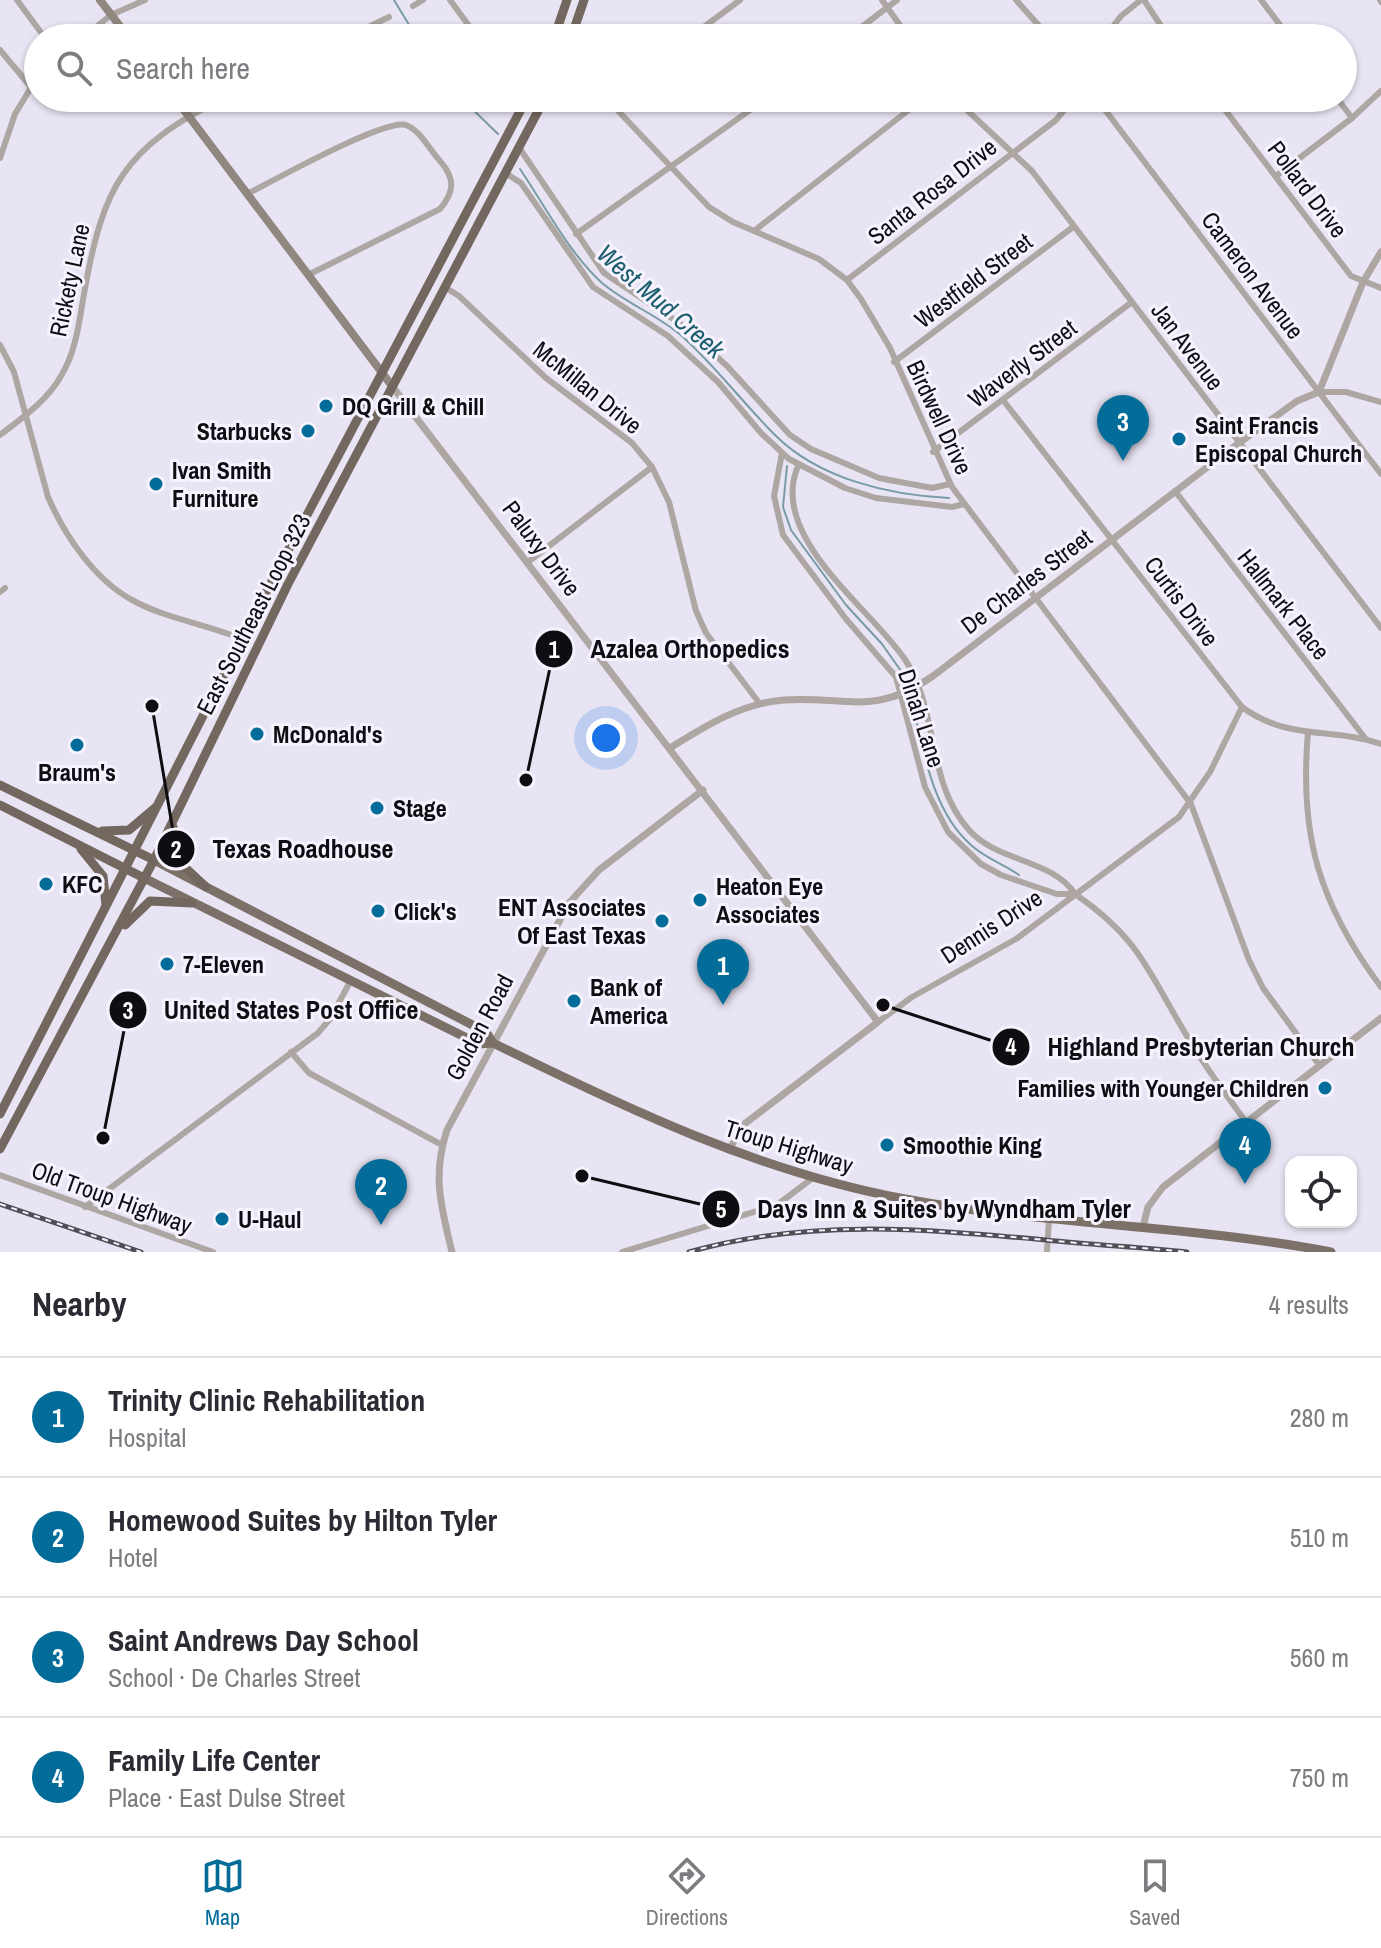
<!DOCTYPE html>
<html lang="en">
<head>
<meta charset="utf-8">
<style>
	:root { --surface:#fff; --page:#f2f2f3; --text:#2b2b33; --muted:#7c7c81; --line:#e1e1e2; --accent:#036c99 }
	body { margin:0; font-family:"Archivo Narrow",sans-serif; background:var(--page); color:var(--text) }
	.controls { position:absolute; right:24px; bottom:24px; display:grid; overflow:hidden; border-radius:16px; box-shadow:0 2px 6px #0004 }
	.controls button { width:72px; height:72px; display:grid; place-items:center; padding:0; border:0; border-bottom:2px solid var(--line); background:var(--surface); color:var(--text); font:40px sans-serif }
	.you { position:absolute; left:606px; top:738px; width:28px; height:28px; margin:-20px; border:6px solid #fff; border-radius:50%; background:#1a73e8; box-shadow:0 0 0 12px #1a73e833 }
	.badge { display:grid; place-items:center; width:52px; height:52px; border-radius:50%; background:var(--accent); color:#fff; font-size:26px; font-weight:700 }
	.pin { position:absolute; translate:-50% -66px; filter:drop-shadow(0 2px 4px #0008) }
	.pin::after { content:''; position:absolute; top:42px; width:28px; height:24px; background:inherit; clip-path:polygon(0 0,100% 0,50% 100%) }
	.list { margin:0; padding:0; list-style:none }
	h2 { display:flex; justify-content:space-between; align-items:center; height:104px; margin:0; padding:0 32px; font-size:34px }
	h2 small { font-size:26px; font-weight:400; color:var(--muted) }
	.list li { display:grid; grid-template-columns:52px 1fr auto; gap:24px; align-items:center; box-sizing:border-box; height:120px; padding:0 32px; border-top:2px solid var(--line) }
	.list b { display:block; font-size:30px; white-space:nowrap }
	.list p { margin:0; font-size:26px; white-space:nowrap; color:var(--muted) }
	.list em { font-size:26px; font-style:normal; color:var(--muted) }
	.icon { flex:none; width:44px; height:44px; fill:none; stroke:currentColor; stroke-width:2; stroke-linecap:round; stroke-linejoin:round }
	.map { position:relative; flex:none; width:1381px; height:1252px; overflow:hidden }
	.search { position:absolute; background:var(--surface); box-shadow:0 2px 6px #0004; left:24px; right:24px; top:24px; height:88px; display:flex; align-items:center; gap:20px; box-sizing:border-box; padding:0 28px; border-radius:44px; color:var(--muted); font-size:30px }
	.sheet { height:584px; background:var(--surface) }
	nav { display:flex; justify-content:space-around; align-items:center; box-sizing:border-box; height:112px; border-top:2px solid var(--line); background:var(--surface); font-size:22px; color:var(--muted) }
	nav a { display:grid; justify-items:center; gap:4px }
	nav .on { color:var(--accent) }
	.map>svg:first-child { display:block }
	.lines { fill:none; stroke-linecap:round; stroke-linejoin:round }
	.stream { stroke:#789ca6; stroke-width:2 }
	.minor { stroke:#ada6a2; stroke-width:6 }
	.tertiary { stroke:#ada6a2; stroke-width:7 }
	.secondary { stroke:#908781; stroke-width:8 }
	.primary { stroke:#7c7169; stroke-width:9 }
	.trunk { stroke:#73685f; stroke-width:9 }
	.rail-casing { stroke:#504e56; stroke-width:5 }
	.rail { stroke:#f6f2fe; stroke-width:2; stroke-dasharray:6; stroke-linecap:butt }
	.poi-dot { fill:#036c99; stroke:#f6f2fe; stroke-width:3 }
	.labels { text-anchor:middle; dominant-baseline:central; stroke-width:6; stroke-linejoin:round; paint-order:stroke }
	.street-label { font-size:24px; fill:#0e0d12; stroke:#f6f2fe }
	.poi-label { font-size:24px; font-weight:bold; fill:#0e0d12; stroke:#f6f2fe; text-anchor:start }
	.water-label { font-size:26px; font-style:italic; fill:#1d5f6e; stroke:#f6f2fe }
	.leader { fill:none; stroke:#0e0d12; stroke-width:3 }
	.callout-dot { fill:#0e0d12; stroke:#f6f2fe; stroke-width:3 }
	.mark-label { font-size:24px; text-anchor:middle; font-weight:bold; fill:#fff }
	.callout-label { font-size:26px; text-anchor:middle; font-weight:bold; fill:#0e0d12; stroke:#f6f2fe; stroke-width:6; stroke-linejoin:round; paint-order:stroke }
</style>
</head>
<body>
<div class="map">
<svg width="1381" height="1252" viewBox="0 0 1381 1252">
	<rect width="100%" height="100%" fill="#e9e4f3"/>
	<g class="lines">
		<!-- stream -->
		<g class="stream">
			<polyline points="394,0 417,38"/>
			<polyline points="461,98 498,134"/>
			<path d="M520 169C545 206 569 253 602 283 627 304 658 315 683 337 717 368 743 403 775 435 819 479 889 495 949 498"/>
			<polyline points="787,466 783,507 791,530 846,605 882,644 901,671"/>
			<path d="M913 706C924 753 933 812 971 845 985 858 1003 864 1019 875"/>
		</g>
		<!-- minor -->
		<g class="minor">
			<polyline points="17,0 45,38"/>
			<polyline points="450,0 478,38"/>
			<polyline points="882,0 909,38"/>
			<polyline points="1016,0 1050,38"/>
			<polyline points="1144,0 1169,38"/>
			<polyline points="1261,0 1290,38"/>
			<polyline points="1380,0 1381,2"/>
			<polyline points="413,6 423,0"/>
			<polyline points="82,38 111,15 145,0"/>
			<polyline points="346,38 389,17"/>
			<polyline points="689,38 740,0"/>
			<polyline points="847,38 897,0"/>
			<polyline points="1104,38 1121,16 1141,0"/>
			<polyline points="0,50 30,86"/>
			<polyline points="606,98 709,207 733,222 819,259 847,280 861,299 890,348 952,487 1191,804 1249,960 1263,988 1320,1066"/>
			<polyline points="954,98 1032,171 1381,628"/>
			<polyline points="1096,98 1381,474"/>
			<polyline points="1216,98 1351,276 1381,288"/>
			<polyline points="1337,98 1352,118"/>
			<polyline points="520,149 604,273 682,325 727,366 790,435 811,449 879,478 932,488 950,484"/>
			<polyline points="0,158 15,114 38,76"/>
			<polyline points="507,174 521,183 593,287 668,336 718,382 761,433 789,459 845,488 876,498 952,507 964,504"/>
			<polyline points="1276,176 1352,118 1381,91"/>
			<path d="M247 194C273 181 385 118 406 125 421 131 429 149 440 161 455 178 455 191 440 209L308 275"/>
			<polyline points="754,231 924,98"/>
			<polyline points="576,234 767,98"/>
			<polyline points="847,280 1056,120 1074,98"/>
			<polyline points="446,288 459,296 546,378 632,443 652,467 669,502 696,611 706,633 760,704"/>
			<path d="M0 345 14 372 48 497C65 536 94 579 132 600 166 619 207 624 242 639"/>
			<polyline points="894,362 1073,227"/>
			<polyline points="1319,392 1346,392 1381,402"/>
			<path d="M1003 400 1242 707C1288 741 1331 727 1381 744"/>
			<path d="M0 435C22 418 47 401 61 376 76 352 79 322 84 294 103 186 123 148 224 98"/>
			<polyline points="933,452 1132,302"/>
			<path d="M782 453 774 496 783 535 846 619 896 677 925 787 948 832 981 864 1001 875 1057 894H1075C1052 859 997 862 969 830 926 782 939 712 906 661 872 609 765 535 799 464"/>
			<polyline points="1175,491 1365,738"/>
			<polyline points="528,562 652,467"/>
			<polyline points="0,592 5,588"/>
			<path d="M1308 732C1299 835 1319 904 1381 987"/>
			<path d="M1075 894C1138 937 1147 969 1184 1031 1202 1063 1224 1092 1246 1122"/>
			<polyline points="878,1022 912,997 1016,939 1179,817 1210,772 1242,707"/>
			<polyline points="291,1052 309,1073 442,1145"/>
			<polyline points="0,1175 213,1252"/>
			<polyline points="85,1207 318,1033 330,1019 351,980"/>
			<polyline points="622,1252 777,1205 814,1177"/>
			<polyline points="1047,1252 1049,1219"/>
		</g>
		<!-- tertiary -->
		<g class="tertiary">
			<polyline points="392,386 878,1022 743,1125 729,1150"/>
			<path d="M670 748C705 726 742 703 784 700 849 696 873 717 933 676L1239 443 1297 401 1319 392 1363 282 1381 252"/>
			<polyline points="1143,1227 1148,1207 1163,1187 1381,1018"/>
			<path d="M452 1252C441 1206 432 1176 447 1130L569 903 599 870 703 790"/>
		</g>
		<!-- secondary -->
		<g class="secondary">
			<polyline points="100,0 129,38"/>
			<polyline points="175,98 392,386"/>
		</g>
		<!-- primary -->
		<g class="primary">
			<path d="M154 860 486 1032 493 1043C625 1108 759 1172 905 1199 1046 1225 1190 1225 1331 1252"/>
			<polyline points="144,878 479,1044 493,1043"/>
		</g>
		<!-- trunk -->
		<g class="trunk">
			<polyline points="554,38 567,0"/>
			<polyline points="571,38 584,0"/>
			<polyline points="0,785 154,860"/>
			<polyline points="0,805 144,878"/>
			<polyline points="173,827 178,861 206,887"/>
			<polyline points="102,831 129,830 155,808"/>
			<polyline points="81,849 103,876 106,905"/>
			<polyline points="125,925 150,901 192,903"/>
			<polyline points="0,1114 260,604 527,98"/>
			<polyline points="0,1149 154,860 288,584 545,98"/>
		</g>
		<defs>
			<g id="rail">
				<polyline points="0,1204 141,1252"/>
				<path d="M689 1252C809 1218 924 1229 1046 1240 1093 1245 1140 1247 1187 1252"/>
			</g>
		</defs>
		<!-- rail casing -->
		<use href="#rail" class="rail-casing"/>
		<!-- rail -->
		<use href="#rail" class="rail"/>
	</g>
	<!-- markers -->
	<g class="poi-dot">
		<circle cx="326" cy="406" r="8"/>
		<circle cx="308" cy="431" r="8"/>
		<circle cx="1179" cy="439" r="8"/>
		<circle cx="156" cy="484" r="8"/>
		<circle cx="257" cy="734" r="8"/>
		<circle cx="77" cy="745" r="8"/>
		<circle cx="377" cy="808" r="8"/>
		<circle cx="46" cy="884" r="8"/>
		<circle cx="700" cy="900" r="8"/>
		<circle cx="378" cy="911" r="8"/>
		<circle cx="662" cy="921" r="8"/>
		<circle cx="167" cy="964" r="8"/>
		<circle cx="574" cy="1001" r="8"/>
		<circle cx="1325" cy="1088" r="8"/>
		<circle cx="887" cy="1145" r="8"/>
		<circle cx="222" cy="1219" r="8"/>
	</g>
	<g class="labels">
		<!-- street labels -->
		<g class="street-label">
			<text transform="translate(1308 189) rotate(53)">Pollard Drive</text>
			<text transform="translate(932 191) rotate(-38)">Santa Rosa Drive</text>
			<text transform="translate(1253 275) rotate(53)">Cameron Avenue</text>
			<text transform="translate(69 280) rotate(-78)">Rickety Lane</text>
			<text transform="translate(973 280) rotate(-37)">Westfield Street</text>
			<text transform="translate(1188 346) rotate(53)">Jan Avenue</text>
			<text transform="translate(1022 363) rotate(-37)">Waverly Street</text>
			<text transform="translate(588 387) rotate(39)">McMillan Drive</text>
			<text transform="translate(940 417) rotate(65)">Birdwell Drive</text>
			<text transform="translate(542 548) rotate(53)">Paluxy Drive</text>
			<text transform="translate(1026 581) rotate(-37)">De Charles Street</text>
			<text transform="translate(1182 601) rotate(53)">Curtis Drive</text>
			<text transform="translate(1284 604) rotate(52)">Hallmark Place</text>
			<text transform="translate(253 614) rotate(-63)">East Southeast Loop 323</text>
			<text transform="translate(922 718) rotate(72)">Dinah Lane</text>
			<text transform="translate(991 926) rotate(-33)">Dennis Drive</text>
			<text transform="translate(479 1027) rotate(-62)">Golden Road</text>
			<text transform="translate(789 1146) rotate(17)">Troup Highway</text>
			<text transform="translate(112 1197) rotate(20)">Old Troup Highway</text>
		</g>
		<!-- poi labels -->
		<g class="poi-label">
			<text x="342" y="406">DQ Grill &amp; Chill</text>
			<text x="1195" y="425">Saint Francis<tspan x="1195" dy="28">Episcopal Church</tspan></text>
			<text x="292" y="431" text-anchor="end">Starbucks</text>
			<text x="172" y="470">Ivan Smith<tspan x="172" dy="28">Furniture</tspan></text>
			<text x="273" y="734">McDonald's</text>
			<text x="77" y="772" text-anchor="middle">Braum's</text>
			<text x="393" y="808">Stage</text>
			<text x="62" y="884">KFC</text>
			<text x="716" y="886">Heaton Eye<tspan x="716" dy="28">Associates</tspan></text>
			<text x="646" y="907" text-anchor="end">ENT Associates<tspan x="646" dy="28">Of East Texas</tspan></text>
			<text x="394" y="911">Click's</text>
			<text x="183" y="964">7-Eleven</text>
			<text x="590" y="987">Bank of<tspan x="590" dy="28">America</tspan></text>
			<text x="1309" y="1088" text-anchor="end">Families with Younger Children</text>
			<text x="903" y="1145">Smoothie King</text>
			<text x="238" y="1219">U-Haul</text>
		</g>
		<!-- water labels -->
		<g class="water-label">
			<text transform="translate(661 301) rotate(41)">West Mud Creek</text>
		</g>
	</g>
	<!-- callouts -->
	<path class="leader" d="M526 780L554 649M152 706L176 849M103 1138L128 1010M883 1005L1011 1047M582 1176L721 1209"/>
	<g class="callout-dot">
		<circle cx="526" cy="780" r="8"/>
		<circle cx="152" cy="706" r="8"/>
		<circle cx="103" cy="1138" r="8"/>
		<circle cx="883" cy="1005" r="8"/>
		<circle cx="582" cy="1176" r="8"/>
		<circle cx="554" cy="649" r="20"/>
		<circle cx="176" cy="849" r="20"/>
		<circle cx="128" cy="1010" r="20"/>
		<circle cx="1011" cy="1047" r="20"/>
		<circle cx="721" cy="1209" r="20"/>
	</g>
	<g class="mark-label">
		<text x="554" y="658">1</text>
		<text x="176" y="858">2</text>
		<text x="128" y="1019">3</text>
		<text x="1011" y="1055">4</text>
		<text x="721" y="1218">5</text>
	</g>
	<g class="callout-label">
		<text x="690" y="658">Azalea Orthopedics</text>
		<text x="303" y="858">Texas Roadhouse</text>
		<text x="291" y="1019">United States Post Office</text>
		<text x="1201" y="1056">Highland Presbyterian Church</text>
		<text x="944" y="1218">Days Inn &amp; Suites by Wyndham Tyler</text>
	</g>
</svg>
<div class="controls">
<button><svg class="icon" aria-label="locate" viewBox="0 0 24 24"><circle cx="12" cy="12" r="6"/><path d="M12 2v4M12 18v4M2 12h4M18 12h4"/></svg></button>
</div>
<div class="you"></div>
<div class="pin badge" style="left:723px;top:1005px">1</div>
<div class="pin badge" style="left:381px;top:1225px">2</div>
<div class="pin badge" style="left:1123px;top:461px">3</div>
<div class="pin badge" style="left:1245px;top:1184px">4</div>
<div class="search"><svg class="icon" aria-label="search" viewBox="0 0 24 24"><circle cx="10" cy="10" r="6"/><path d="M15 15l6 6"/></svg>Search here</div>
</div>
<section class="sheet">
<h2>Nearby<small>4 results</small></h2>
<ul class="list">
<li><span class="badge">1</span><div><b>Trinity Clinic Rehabilitation</b><p>Hospital</p></div><em>280 m</em></li>
<li><span class="badge">2</span><div><b>Homewood Suites by Hilton Tyler</b><p>Hotel</p></div><em>510 m</em></li>
<li><span class="badge">3</span><div><b>Saint Andrews Day School</b><p>School · De Charles Street</p></div><em>560 m</em></li>
<li><span class="badge">4</span><div><b>Family Life Center</b><p>Place · East Dulse Street</p></div><em>750 m</em></li>
</ul>
</section>
<nav>
<a class="on"><svg class="icon" aria-label="map" viewBox="0 0 24 24"><path d="M3 6l6-2 6 2 6-2v14l-6 2-6-2-6 2zM9 4v14M15 6v14"/></svg>Map</a>
<a><svg class="icon" aria-label="directions" viewBox="0 0 24 24"><path d="M12 3l9 9-9 9-9-9zM9 14v-3h6M13 9l2 2-2 2"/></svg>Directions</a>
<a><svg class="icon" aria-label="saved" viewBox="0 0 24 24"><path d="M7 4h10v16l-5-4-5 4z"/></svg>Saved</a>
</nav>
</body>
</html>
